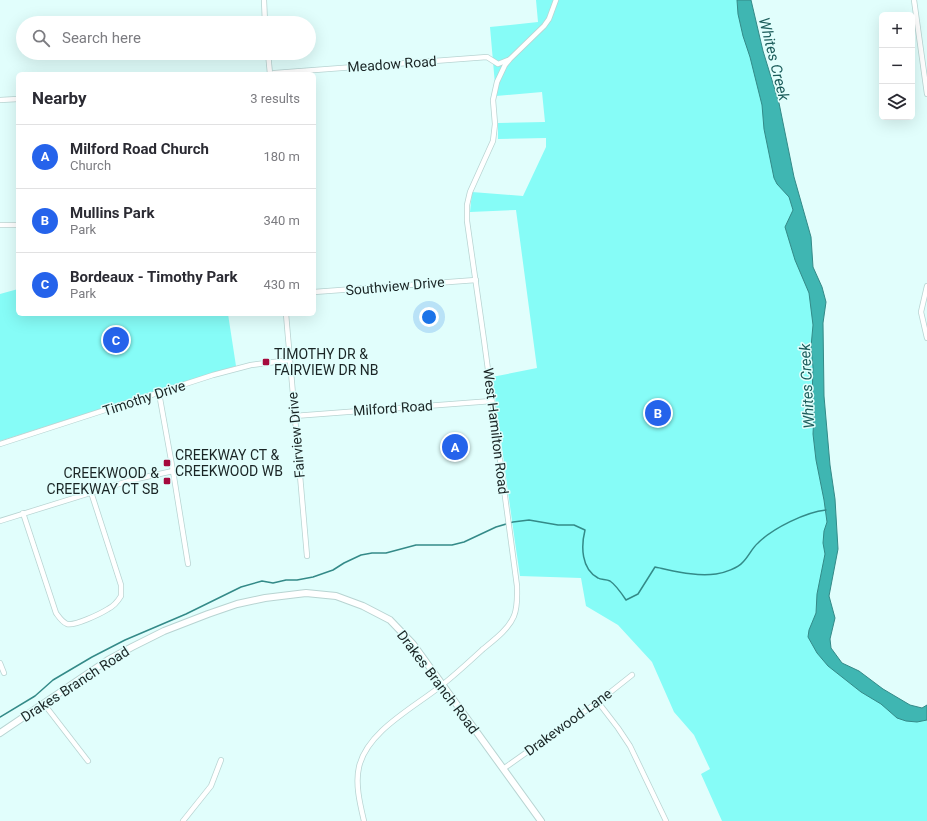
<!DOCTYPE html>
<html lang="en">
<head>
<meta charset="utf-8">
<style>
	:root { --surface:#fff; --page:#f7f7f7; --text:#2b2b33; --muted:#7c7c81; --line:#e1e1e2; --accent:#2563eb }
	body { margin:0; font-family:Roboto,sans-serif; background:var(--page); color:var(--text) }
	.controls { position:absolute; right:12px; top:12px; display:grid; overflow:hidden; border-radius:6px; box-shadow:0 4px 16px #0002 }
	.controls button { width:36px; height:36px; display:grid; place-items:center; padding:0; border:0; border-bottom:1px solid var(--line); background:var(--surface); color:var(--text); font:20px sans-serif }
	.you { position:absolute; left:429px; top:317px; width:14px; height:14px; margin:-10px; border:3px solid #fff; border-radius:50%; background:#1a73e8; box-shadow:0 0 0 6px #1a73e833 }
	.badge { display:grid; place-items:center; width:26px; height:26px; border-radius:50%; background:var(--accent); color:#fff; font-size:13px; font-weight:700 }
	.pin { position:absolute; translate:-50% -50%; border:2px solid #fff; box-shadow:0 1px 4px #0006 }
	.list { margin:0; padding:0; list-style:none }
	h2 { display:flex; justify-content:space-between; align-items:center; height:52px; margin:0; padding:0 16px; font-size:17px }
	h2 small { font-size:13px; font-weight:400; color:var(--muted) }
	.list li { display:grid; grid-template-columns:26px 1fr auto; gap:12px; align-items:center; box-sizing:border-box; height:64px; padding:0 16px; border-top:1px solid var(--line) }
	.list b { display:block; font-size:15px; white-space:nowrap }
	.list p { margin:0; font-size:13px; white-space:nowrap; color:var(--muted) }
	.list em { font-size:13px; font-style:normal; color:var(--muted) }
	.icon { flex:none; width:22px; height:22px; fill:none; stroke:currentColor; stroke-width:2; stroke-linecap:round; stroke-linejoin:round }
	.map { position:relative; flex:none; width:927px; height:821px; overflow:hidden }
	.search { position:absolute; background:var(--surface); box-shadow:0 4px 16px #0002; left:16px; top:16px; width:300px; height:44px; display:flex; align-items:center; gap:10px; box-sizing:border-box; padding:0 14px; border-radius:22px; color:var(--muted); font-size:15px }
	.panel { position:absolute; background:var(--surface); box-shadow:0 4px 16px #0002; left:16px; top:72px; width:300px; height:244px; border-radius:6px }
	.map>svg:first-child { display:block }
	.green { fill:#86fcf7 }
	.water { fill:#3fb6b2; stroke:#348a88 }
	.lines { fill:none; stroke-linecap:round; stroke-linejoin:round }
	.stream { stroke:#348a88; stroke-width:1.5 }
	.street-casing { stroke:#b8d4d2; stroke-width:6 }
	.secondary-casing { stroke:#b8d4d2; stroke-width:8 }
	.street { stroke:#fff; stroke-width:4.5 }
	.secondary { stroke:#fff; stroke-width:6 }
	.poi-dot { fill:#a50a3d; stroke:#e1fefc; stroke-width:1.5 }
	.labels { text-anchor:middle; dominant-baseline:central; stroke-width:3; stroke-linejoin:round; paint-order:stroke }
	.street-label { font-size:14px; fill:#1a2525; stroke:#e1fefc }
	.poi-label { font-size:14px; fill:#1a2525; stroke:#e1fefc; text-anchor:start }
	.water-label { font-size:15px; font-style:italic; fill:#1c5d5b; stroke:#e1fefc }
</style>
</head>
<body>
<div class="map">
<svg width="927" height="821" viewBox="0 0 927 821">
	<rect width="100%" height="100%" fill="#e1fefc"/>
	<!-- green -->
	<g class="green">
		<path d="M536 0H742L796 209 816 306 828 517V559L820 613 830 661 927 717V821H722L701 774 710 769 694 735 674 712 652 662 618 625 586 606 581 578 520 576C510 510 502 444 492 377L537 368 516 210 470 212 472 192 523 196 546 147V138L498 139V123L545 122 542 92 496 96 490 27 538 22Z"/>
		<polygon points="18,289 18,314 228,314 236,366 0,441 0,294"/>
	</g>
	<!-- water -->
	<polygon class="water" points="737,0 751,0 763,51 779,103 794,177 811,237 813,267 822,287 826,302 823,323 824,396 830,465 835,499 838,549 829,596 835,618 830,639 831,648 842,663 859,671 883,689 910,705 922,708 927,705 927,720 917,722 906,721 897,718 881,704 861,692 828,666 817,653 808,637 809,630 816,613 817,594 825,554 823,543 824,531 827,522 824,500 816,460 813,434 814,413 812,399 813,367 811,347 813,325 809,293 795,260 785,227 793,210 789,197 777,184 774,178 764,129 762,105 750,57 743,36 738,14"/>
	<g class="lines">
		<!-- stream -->
		<path class="stream" d="M0 717 35 696 53 680 92 657 125 640 186 614 241 587 262 581 273 583 286 580H297L313 577 333 570 344 563 361 555 372 553H386L416 545H452L464 542 496 527 513 522 529 520 558 525H574L585 530C581 546 581 569 598 578 601 580 606 579 610 581 616 585 622 594 626 600L638 594 655 567C675 571 696 577 716 574 724 573 738 568 743 562 749 556 752 548 758 543 773 528 806 512 826 510"/>
		<defs>
			<g id="street">
				<polyline points="264,0 265,23"/>
				<polyline points="914,0 927,94"/>
				<polyline points="268,53 270,74"/>
				<polyline points="271,74 275,73 487,57 498,64 508,60"/>
				<polyline points="0,100 18,99"/>
				<polyline points="0,225 18,225"/>
				<polyline points="927,286 921,312 927,338"/>
				<polyline points="314,292 476,280"/>
				<polyline points="286,314 307,556"/>
				<polyline points="159,393 173,471 188,564"/>
				<polyline points="294,416 492,401"/>
				<polyline points="0,444 213,375 251,365 290,360"/>
				<path d="M23 513 56 613C59 617 62 622 67 624 75 626 100 614 108 609 114 606 118 601 121 596V585L91 492"/>
				<polyline points="0,521 132,480 173,471"/>
				<polyline points="0,663 4,673"/>
				<polyline points="598,702 618,728 630,746 666,821"/>
				<polyline points="44,704 88,761"/>
				<polyline points="503,769 598,702 632,675"/>
				<polyline points="183,821 211,786 221,760"/>
				<path d="M364 821C360 804 355 784 359 767 367 731 415 707 442 685 456 674 470 661 483 649 494 640 508 630 514 616 518 606 517 596 517 586L484 340 467 221V205L470 192 493 141 495 124 493 100 497 82 505 65 510 59 544 26 549 19 556 0"/>
			</g>
			<polyline id="secondary" points="0,733 108,660 132,647 164,631 208,614 237,604 265,598 306,593 336,596 363,606 390,620 413,644 541,821"/>
		</defs>
		<!-- street casing -->
		<use href="#street" class="street-casing"/>
		<!-- secondary casing -->
		<use href="#secondary" class="secondary-casing"/>
		<!-- street -->
		<use href="#street" class="street"/>
		<!-- secondary -->
		<use href="#secondary" class="secondary"/>
	</g>
	<!-- markers -->
	<g class="poi-dot">
		<rect x="262" y="358" width="8" height="8" rx="2"/>
		<rect x="163" y="459" width="8" height="8" rx="2"/>
		<rect x="163" y="477" width="8" height="8" rx="2"/>
	</g>
	<g class="labels">
		<!-- street labels -->
		<g class="street-label">
			<text transform="translate(392 64) rotate(-4)">Meadow Road</text>
			<text transform="translate(395 286) rotate(-5)">Southview Drive</text>
			<text transform="translate(144 398) rotate(-18)">Timothy Drive</text>
			<text transform="translate(393 408) rotate(-4)">Milford Road</text>
			<text transform="translate(496 431) rotate(83)">West Hamilton Road</text>
			<text transform="translate(296 435) rotate(-95)">Fairview Drive</text>
			<text transform="translate(438 682) rotate(53)">Drakes Branch Road</text>
			<text transform="translate(75 684) rotate(-33)">Drakes Branch Road</text>
			<text transform="translate(568 722) rotate(-36)">Drakewood Lane</text>
		</g>
		<!-- poi labels -->
		<g class="poi-label">
			<text x="274" y="354">TIMOTHY DR &amp;<tspan x="274" dy="16">FAIRVIEW DR NB</tspan></text>
			<text x="175" y="455">CREEKWAY CT &amp;<tspan x="175" dy="16">CREEKWOOD WB</tspan></text>
			<text x="159" y="473" text-anchor="end">CREEKWOOD &amp;<tspan x="159" dy="16">CREEKWAY CT SB</tspan></text>
		</g>
		<!-- water labels -->
		<g class="water-label">
			<text transform="translate(774 59) rotate(76)">Whites Creek</text>
			<text transform="translate(807 386) rotate(-93)">Whites Creek</text>
		</g>
	</g>
</svg>
<div class="controls">
<button>+</button>
<button>−</button>
<button><svg class="icon" aria-label="layers" viewBox="0 0 24 24"><path d="M12 4l9 5-9 5-9-5zM3 14l9 5 9-5"/></svg></button>
</div>
<div class="you"></div>
<div class="pin badge" style="left:455px;top:447px">A</div>
<div class="pin badge" style="left:658px;top:413px">B</div>
<div class="pin badge" style="left:116px;top:340px">C</div>
<div class="search"><svg class="icon" aria-label="search" viewBox="0 0 24 24"><circle cx="10" cy="10" r="6"/><path d="M15 15l6 6"/></svg>Search here</div>
<section class="panel">
<h2>Nearby<small>3 results</small></h2>
<ul class="list">
<li><span class="badge">A</span><div><b>Milford Road Church</b><p>Church</p></div><em>180 m</em></li>
<li><span class="badge">B</span><div><b>Mullins Park</b><p>Park</p></div><em>340 m</em></li>
<li><span class="badge">C</span><div><b>Bordeaux - Timothy Park</b><p>Park</p></div><em>430 m</em></li>
</ul>
</section>
</div>
</body>
</html>
